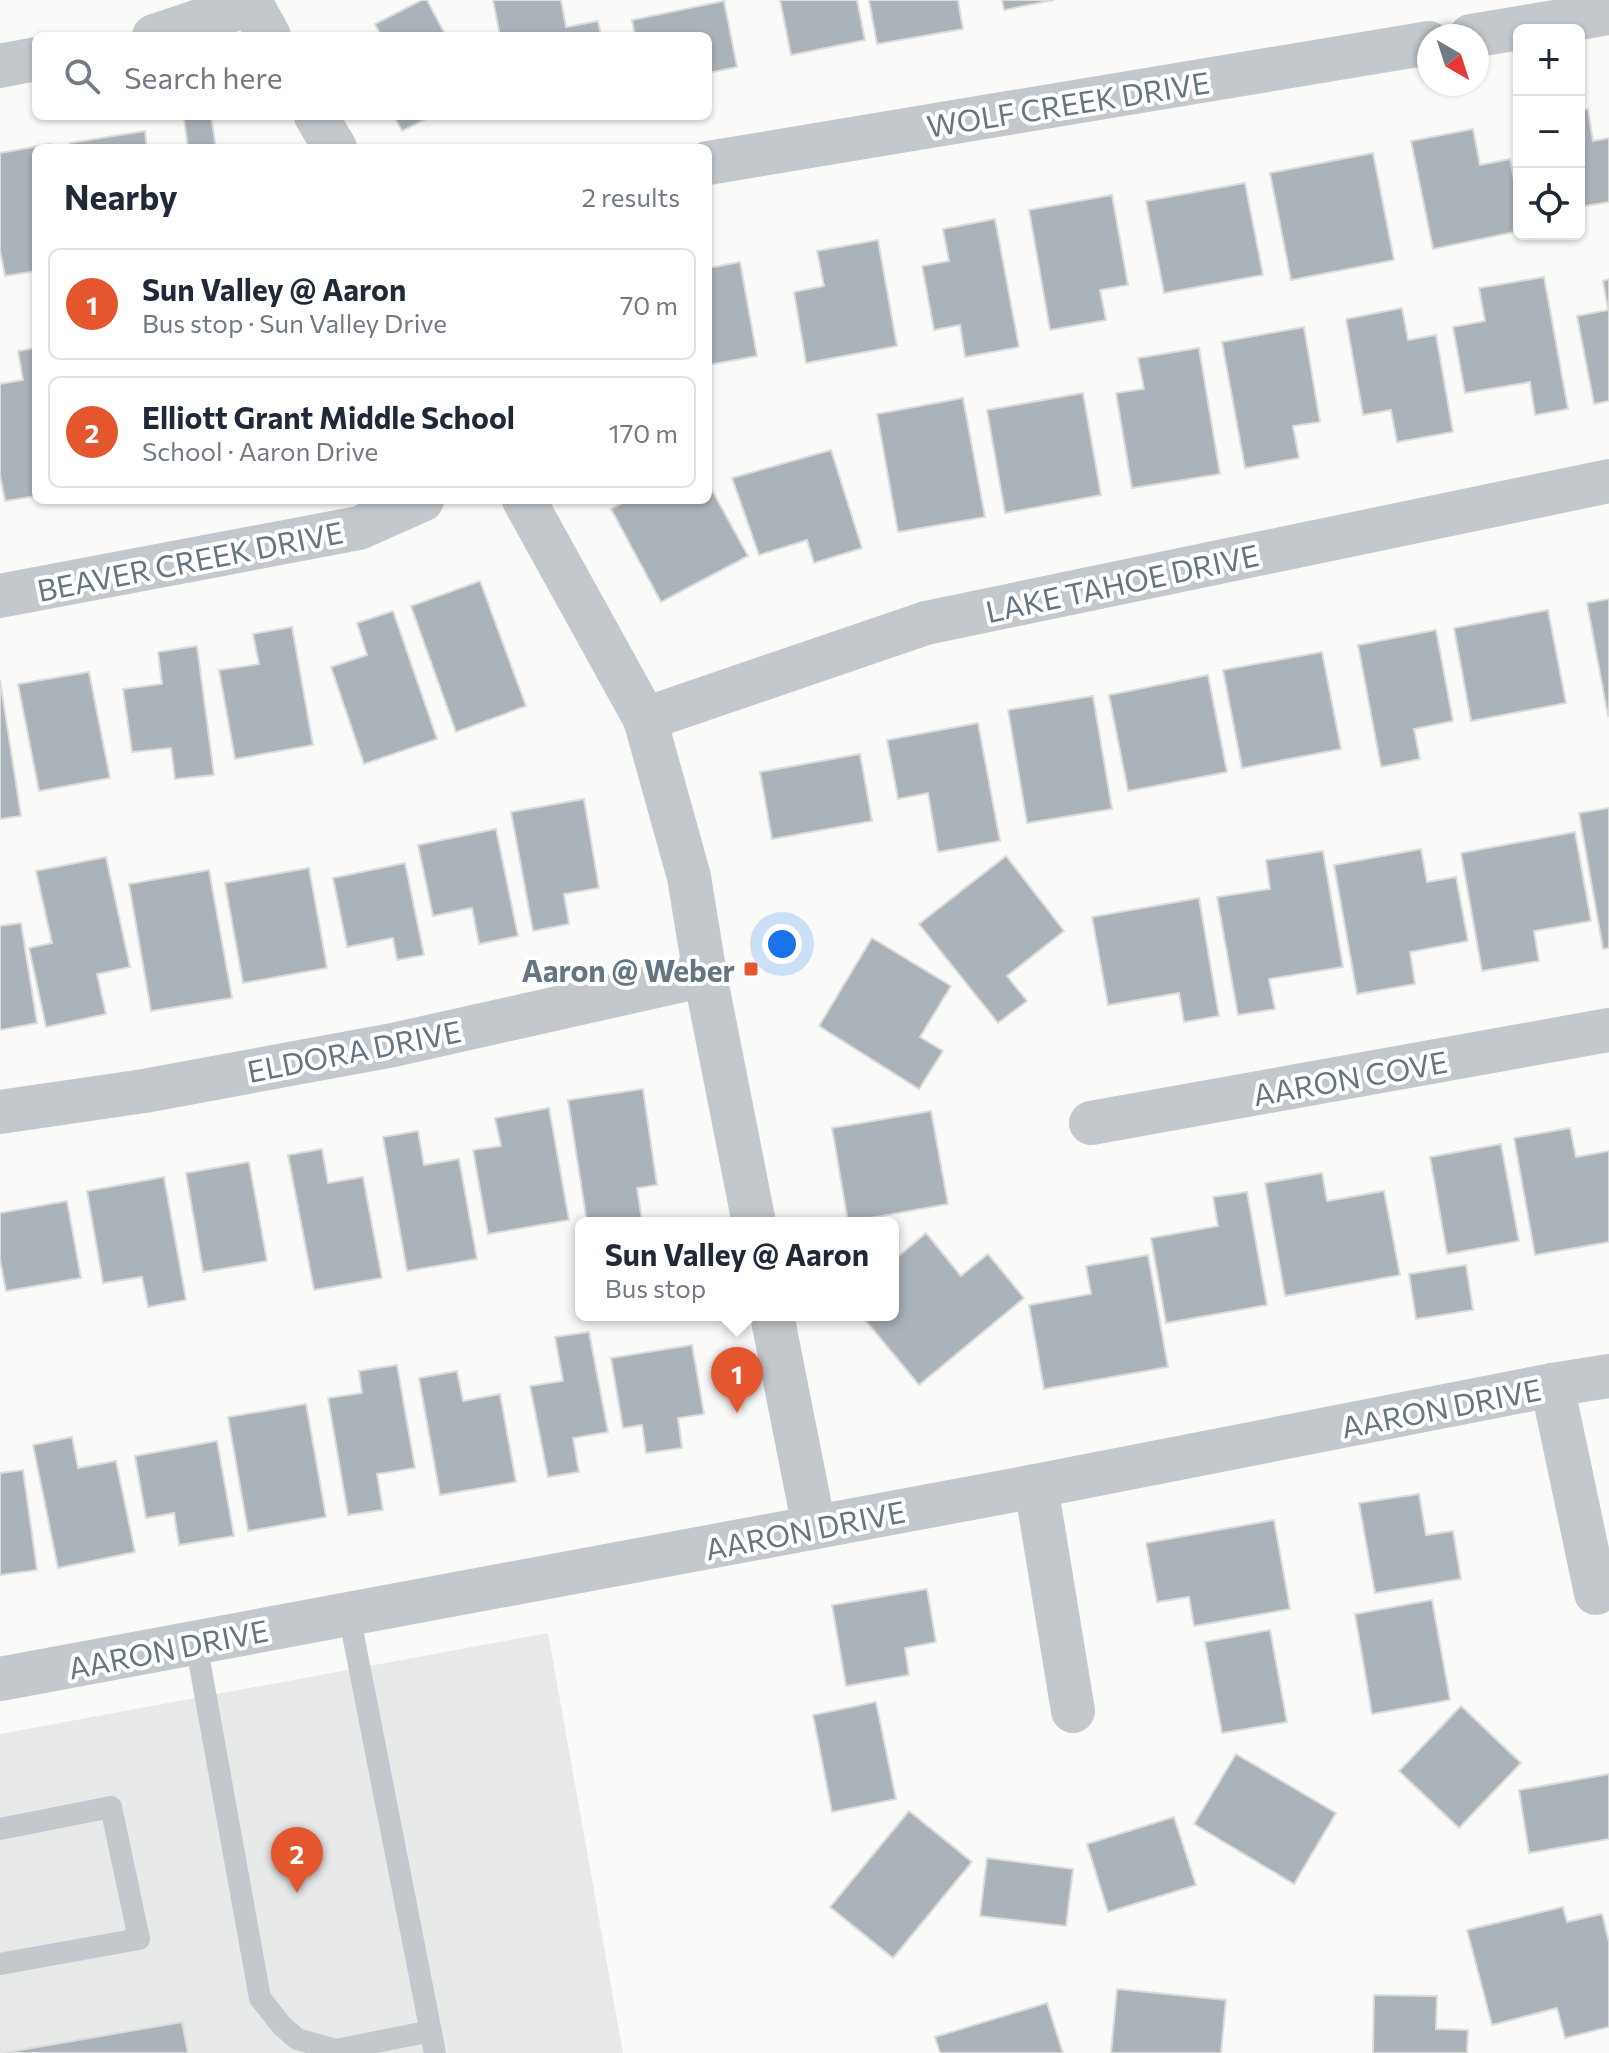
<!DOCTYPE html>
<html lang="en">
<head>
<meta charset="utf-8">
<style>
	:root { --surface:#fff; --page:#f6f6f7; --text:#1f2937; --muted:#747a83; --line:#e0e1e3; --accent:#e4572e }
	body { margin:0; font-family:Commissioner,sans-serif; background:var(--page); color:var(--text) }
	.controls { position:absolute; right:24px; top:24px; display:grid; overflow:hidden; border-radius:12px; box-shadow:0 2px 6px #0004 }
	.controls button { width:72px; height:72px; display:grid; place-items:center; padding:0; border:0; border-bottom:2px solid var(--line); background:var(--surface); color:var(--text); font:40px sans-serif }
	.compass { position:absolute; left:1417px; top:24px; width:72px; height:72px; border-radius:50%; background:var(--surface); box-shadow:0 2px 6px #0004; rotate:141deg }
	.you { position:absolute; left:782px; top:944px; width:28px; height:28px; margin:-20px; border:6px solid #fff; border-radius:50%; background:#1a73e8; box-shadow:0 0 0 12px #1a73e833 }
	.badge { display:grid; place-items:center; width:52px; height:52px; border-radius:50%; background:var(--accent); color:#fff; font-size:26px; font-weight:700 }
	.pin { position:absolute; translate:-50% -66px; filter:drop-shadow(0 2px 4px #0008) }
	.pin::after { content:''; position:absolute; top:42px; width:28px; height:24px; background:inherit; clip-path:polygon(0 0,100% 0,50% 100%) }
	.popup { position:absolute; left:575px; top:1217px; width:324px; height:104px; box-sizing:border-box; display:grid; place-content:center; border-radius:12px; background:var(--surface); filter:drop-shadow(0 2px 6px #0005); font-size:26px; white-space:nowrap; color:var(--muted) }
	.popup b { font-size:30px; color:var(--text) }
	.popup::after { content:''; position:absolute; left:50%; top:100%; margin-left:-16px; border:16px solid transparent; border-top-color:var(--surface) }
	.list { margin:0; padding:0; list-style:none }
	h2 { display:flex; justify-content:space-between; align-items:center; height:104px; margin:0; padding:0 32px; font-size:34px }
	h2 small { font-size:26px; font-weight:400; color:var(--muted) }
	.list li { display:grid; grid-template-columns:52px 1fr auto; gap:24px; align-items:center; box-sizing:border-box; height:112px; margin:0 16px 16px; padding:0 16px; border:2px solid var(--line); border-radius:12px }
	.list b { display:block; font-size:30px; white-space:nowrap }
	.list p { margin:0; font-size:26px; white-space:nowrap; color:var(--muted) }
	.list em { font-size:26px; font-style:normal; color:var(--muted) }
	.icon { flex:none; width:44px; height:44px; fill:none; stroke:currentColor; stroke-width:2; stroke-linecap:round; stroke-linejoin:round }
	.map { position:relative; flex:none; width:1609px; height:2053px; overflow:hidden }
	.search { position:absolute; background:var(--surface); box-shadow:0 2px 6px #0004; left:32px; top:32px; width:680px; height:88px; display:flex; align-items:center; gap:20px; box-sizing:border-box; padding:0 28px; border-radius:12px; color:var(--muted); font-size:30px }
	.panel { position:absolute; background:var(--surface); box-shadow:0 2px 6px #0004; left:32px; top:144px; width:680px; height:360px; border-radius:12px }
	.map>svg:first-child { display:block }
	.built { fill:#e8e9e9 }
	.building { fill:#aab3b9; stroke:#dcdcda; stroke-width:2 }
	.lines { fill:none; stroke-linecap:round; stroke-linejoin:round }
	.service { stroke:#c3c8cc; stroke-width:22 }
	.minor { stroke:#c3c8cc; stroke-width:44 }
	.tertiary { stroke:#c3c8cc; stroke-width:44 }
	.poi-dot { fill:#e4572e; stroke:#fff; stroke-width:3 }
	.labels { text-anchor:middle; dominant-baseline:central; stroke-width:8; stroke-linejoin:round; paint-order:stroke }
	.street-label { font-size:30px; fill:#657683; stroke:#fff }
	.poi-label { font-size:30px; font-weight:bold; fill:#657683; stroke:#fff; text-anchor:end }
</style>
</head>
<body>
<div class="map">
<svg width="1609" height="2053" viewBox="0 0 1609 2053">
	<rect width="100%" height="100%" fill="#fafaf8"/>
	<!-- built -->
	<polygon class="built" points="548,1633 623,2053 0,2053 0,1734"/>
	<!-- building -->
	<g class="building">
		<polygon points="422,0 427,0 446,36 381,36 375,24"/>
		<polygon points="493,0 561,0 566,27 598,21 601,36 500,36"/>
		<polygon points="780,0 857,0 865,40 791,55"/>
		<polygon points="869,0 958,0 963,29 877,44"/>
		<polygon points="1002,0 1054,0 1004,10"/>
		<polygon points="724,1 737,67 708,73 708,36 635,36 632,20"/>
		<polygon points="1588,109 1593,141 1609,138 1609,202 1579,207 1579,110"/>
		<polygon points="203,116 211,116 216,148 188,148 184,119"/>
		<polygon points="394,116 432,116 402,131"/>
		<polygon points="1473,129 1480,165 1510,159 1519,205 1519,231 1433,249 1411,141"/>
		<polygon points="145,131 147,148 71,148 70,143"/>
		<polygon points="50,144 50,148 36,148 36,271 5,276 0,250 0,153"/>
		<polygon points="1373,153 1394,260 1291,280 1270,173"/>
		<polygon points="1245,183 1263,275 1164,293 1146,201"/>
		<polygon points="1112,195 1128,285 1100,290 1106,320 1050,330 1029,210"/>
		<polygon points="995,219 1019,347 965,357 960,325 934,330 922,266 949,261 943,229"/>
		<polygon points="878,240 897,346 806,363 794,292 824,286 817,251"/>
		<polygon points="740,262 757,356 708,365 708,268"/>
		<polygon points="1544,277 1568,409 1535,415 1530,382 1465,393 1453,327 1485,321 1479,288"/>
		<polygon points="1609,279 1609,401 1594,404 1577,316 1608,310 1603,281"/>
		<polygon points="1402,308 1408,340 1436,335 1453,432 1397,442 1391,410 1363,415 1346,319"/>
		<polygon points="1304,327 1320,422 1293,426 1299,458 1245,468 1222,342"/>
		<polygon points="36,348 36,496 5,501 0,475 0,384 23,380 18,351"/>
		<polygon points="1199,348 1220,474 1132,488 1116,393 1144,389 1138,358"/>
		<polygon points="1083,393 1101,495 1005,513 987,410"/>
		<polygon points="963,398 985,517 898,532 877,414"/>
		<polygon points="831,450 862,548 814,563 807,540 759,555 732,478"/>
		<polygon points="708,483 748,556 661,602 611,509 628,500 708,500"/>
		<polygon points="480,581 526,706 456,732 411,606"/>
		<polygon points="1609,599 1609,715 1608,716 1587,603"/>
		<polygon points="1548,610 1566,703 1471,721 1454,628"/>
		<polygon points="393,611 437,739 364,764 331,667 367,655 357,623"/>
		<polygon points="292,627 313,745 235,759 219,670 259,664 253,634"/>
		<polygon points="1436,630 1453,721 1414,729 1420,759 1381,767 1358,645"/>
		<polygon points="197,646 214,775 175,779 171,748 132,752 123,689 162,684 158,652"/>
		<polygon points="1322,652 1341,749 1242,768 1223,670"/>
		<polygon points="89,672 110,778 39,791 18,684"/>
		<polygon points="1208,675 1227,772 1128,791 1109,695"/>
		<polygon points="0,680 21,816 0,819"/>
		<polygon points="1093,696 1112,809 1027,823 1008,710"/>
		<polygon points="978,723 1000,841 938,852 928,793 898,799 887,740"/>
		<polygon points="860,754 872,821 772,839 760,772"/>
		<polygon points="584,799 599,888 564,894 569,924 533,931 511,812"/>
		<polygon points="1609,808 1609,948 1603,949 1579,813"/>
		<polygon points="496,829 518,936 479,944 472,908 433,916 418,845"/>
		<polygon points="1575,832 1591,921 1534,931 1539,961 1482,971 1461,853"/>
		<polygon points="1421,849 1427,882 1456,877 1468,941 1410,952 1415,984 1357,994 1334,865"/>
		<polygon points="1323,851 1343,967 1269,979 1275,1009 1238,1015 1217,897 1270,889 1266,860"/>
		<polygon points="1006,856 1064,931 1007,976 1027,1001 998,1023 919,924"/>
		<polygon points="106,857 130,967 97,974 106,1014 46,1027 29,948 52,943 36,871"/>
		<polygon points="405,863 424,955 397,960 393,938 347,947 333,878"/>
		<polygon points="309,868 327,968 243,983 225,883"/>
		<polygon points="209,870 232,998 151,1011 129,884"/>
		<polygon points="1199,898 1219,1016 1184,1022 1179,993 1108,1005 1092,917"/>
		<polygon points="21,923 37,1023 0,1030 0,926"/>
		<polygon points="872,938 951,986 920,1037 943,1051 919,1089 819,1026"/>
		<polygon points="643,1089 657,1185 637,1188 642,1221 627,1223 587,1223 568,1100"/>
		<polygon points="549,1108 569,1220 488,1234 473,1150 501,1146 495,1118"/>
		<polygon points="931,1111 948,1204 848,1222 832,1128"/>
		<polygon points="1570,1128 1576,1157 1609,1151 1609,1242 1535,1255 1514,1138"/>
		<polygon points="418,1131 424,1165 459,1159 477,1259 407,1271 383,1137"/>
		<polygon points="1501,1144 1519,1241 1447,1254 1430,1157"/>
		<polygon points="322,1149 328,1183 363,1177 382,1278 314,1290 288,1155"/>
		<polygon points="249,1162 267,1261 203,1272 186,1173"/>
		<polygon points="1322,1173 1327,1201 1384,1191 1400,1275 1285,1296 1265,1183"/>
		<polygon points="164,1177 186,1300 148,1307 142,1277 103,1283 87,1191"/>
		<polygon points="1247,1192 1267,1305 1166,1323 1151,1238 1218,1226 1213,1197"/>
		<polygon points="67,1201 81,1278 6,1291 0,1259 0,1213"/>
		<polygon points="926,1233 961,1276 988,1254 1024,1298 919,1385 861,1315 893,1315 893,1261"/>
		<polygon points="1148,1255 1168,1367 1044,1389 1029,1305 1091,1294 1086,1266"/>
		<polygon points="1466,1265 1473,1310 1416,1319 1409,1274"/>
		<polygon points="589,1332 608,1432 573,1438 579,1472 548,1477 530,1386 563,1381 555,1337"/>
		<polygon points="692,1345 704,1414 678,1418 682,1448 646,1453 642,1425 623,1428 611,1358"/>
		<polygon points="397,1365 415,1468 377,1474 383,1510 348,1515 328,1398 362,1393 359,1371"/>
		<polygon points="457,1371 463,1401 500,1394 516,1482 440,1495 419,1378"/>
		<polygon points="306,1404 326,1517 248,1531 228,1417"/>
		<polygon points="72,1437 78,1468 116,1461 135,1552 58,1568 33,1445"/>
		<polygon points="217,1441 234,1536 179,1545 174,1513 146,1518 135,1456"/>
		<polygon points="23,1470 37,1570 0,1575 0,1473"/>
		<polygon points="1419,1494 1426,1535 1453,1531 1461,1579 1375,1593 1359,1503"/>
		<polygon points="1274,1520 1290,1609 1194,1626 1189,1597 1157,1602 1146,1543"/>
		<polygon points="927,1589 936,1642 905,1648 909,1675 846,1686 832,1605"/>
		<polygon points="1432,1600 1450,1700 1372,1714 1355,1614"/>
		<polygon points="1270,1630 1287,1722 1222,1733 1205,1642"/>
		<polygon points="876,1702 896,1799 832,1812 813,1715"/>
		<polygon points="1461,1706 1521,1763 1459,1828 1399,1771"/>
		<polygon points="1236,1754 1336,1813 1294,1884 1194,1824"/>
		<polygon points="1609,1774 1609,1839 1529,1853 1519,1790"/>
		<polygon points="909,1811 972,1862 893,1958 830,1907"/>
		<polygon points="1174,1817 1196,1885 1108,1912 1087,1844"/>
		<polygon points="987,1858 1073,1869 1066,1926 980,1916"/>
		<polygon points="1563,1907 1567,1922 1602,1914 1609,1942 1609,2027 1565,2038 1557,2008 1492,2025 1467,1930"/>
		<polygon points="1117,1989 1226,2000 1221,2053 1111,2053"/>
		<polygon points="1374,1995 1437,1996 1436,2029 1468,2030 1467,2053 1373,2053"/>
		<polygon points="1047,2003 1063,2053 940,2053 935,2037"/>
		<polygon points="182,2022 188,2053 3,2053"/>
	</g>
	<g class="lines">
		<!-- service -->
		<g class="service">
			<polyline points="349,1614 435,2053"/>
			<polyline points="196,1643 260,1998 282,2026 297,2039 336,2050 431,2031"/>
			<polyline points="0,1829 111,1807 139,1939 0,1964"/>
		</g>
		<!-- minor -->
		<g class="minor">
			<polyline points="154,36 250,4"/>
			<polyline points="1471,36 1609,13"/>
			<polyline points="0,66 36,59"/>
			<polyline points="708,163 1429,43"/>
			<polyline points="0,596 359,528 422,500"/>
			<polyline points="645,719 926,623 1609,481"/>
			<polyline points="0,1112 144,1091 393,1045 705,975"/>
			<polyline points="1091,1123 1609,1030"/>
			<polyline points="1552,1385 1596,1593"/>
			<polyline points="1036,1486 1073,1711"/>
		</g>
		<!-- tertiary -->
		<g class="tertiary">
			<polyline points="249,0 269,36"/>
			<polyline points="316,116 335,148"/>
			<polyline points="524,500 645,719 689,877 705,975 754,1223"/>
			<polyline points="772,1315 814,1527"/>
			<polyline points="0,1679 1036,1486 1552,1385 1609,1376"/>
		</g>
	</g>
	<!-- markers -->
	<rect class="poi-dot" x="743" y="961" width="16" height="16" rx="4"/>
	<g class="labels">
		<!-- street labels -->
		<g class="street-label">
			<text transform="translate(1068 103) rotate(-9)">WOLF CREEK DRIVE</text>
			<text transform="translate(190 560) rotate(-11)">BEAVER CREEK DRIVE</text>
			<text transform="translate(1122 582) rotate(-12)">LAKE TAHOE DRIVE</text>
			<text transform="translate(354 1050) rotate(-11)">ELDORA DRIVE</text>
			<text transform="translate(1350 1077) rotate(-10)">AARON COVE</text>
			<text transform="translate(1441 1407) rotate(-11)">AARON DRIVE</text>
			<text transform="translate(805 1529) rotate(-11)">AARON DRIVE</text>
			<text transform="translate(168 1648) rotate(-11)">AARON DRIVE</text>
		</g>
		<!-- poi labels -->
		<g class="poi-label">
			<text x="735" y="969">Aaron @ Weber</text>
		</g>
	</g>
</svg>
<div class="controls">
<button>+</button>
<button>−</button>
<button><svg class="icon" aria-label="locate" viewBox="0 0 24 24"><circle cx="12" cy="12" r="6"/><path d="M12 2v4M12 18v4M2 12h4M18 12h4"/></svg></button>
</div>
<svg class="compass" viewBox="-18 -18 36 36"><path d="M0-13l5 13h-10z" fill="#e53935"/><path d="M0 13l5-13h-10z" fill="#747a83"/></svg>
<div class="you"></div>
<div class="pin badge" style="left:737px;top:1413px">1</div>
<div class="popup"><b>Sun Valley @ Aaron</b>Bus stop</div>
<div class="pin badge" style="left:297px;top:1893px">2</div>
<div class="search"><svg class="icon" aria-label="search" viewBox="0 0 24 24"><circle cx="10" cy="10" r="6"/><path d="M15 15l6 6"/></svg>Search here</div>
<section class="panel">
<h2>Nearby<small>2 results</small></h2>
<ul class="list">
<li><span class="badge">1</span><div><b>Sun Valley @ Aaron</b><p>Bus stop · Sun Valley Drive</p></div><em>70 m</em></li>
<li><span class="badge">2</span><div><b>Elliott Grant Middle School</b><p>School · Aaron Drive</p></div><em>170 m</em></li>
</ul>
</section>
</div>
</body>
</html>
